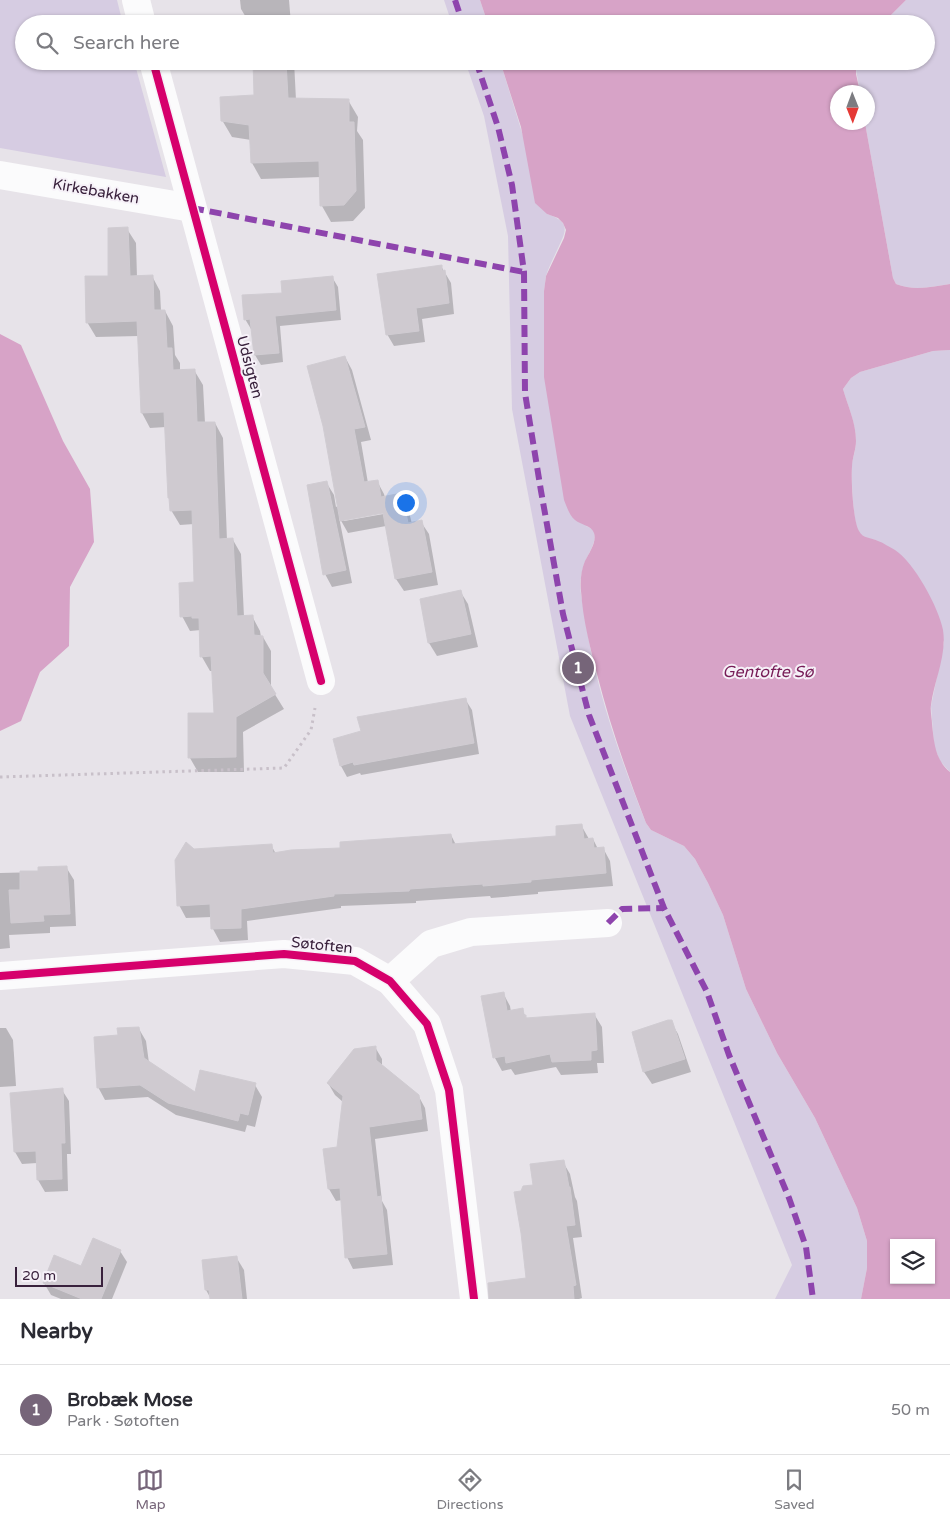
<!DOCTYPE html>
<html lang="en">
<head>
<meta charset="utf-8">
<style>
	:root { --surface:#fff; --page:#f7f7f7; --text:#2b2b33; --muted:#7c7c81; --line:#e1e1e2; --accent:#766579 }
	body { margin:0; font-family:"Varela Round",sans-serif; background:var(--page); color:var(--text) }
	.controls { position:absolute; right:15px; bottom:15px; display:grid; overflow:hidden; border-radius:0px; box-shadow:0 1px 4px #0004 }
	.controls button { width:45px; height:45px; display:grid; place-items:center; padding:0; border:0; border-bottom:1px solid var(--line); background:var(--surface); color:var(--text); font:25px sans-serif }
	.compass { position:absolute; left:830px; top:85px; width:45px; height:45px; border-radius:50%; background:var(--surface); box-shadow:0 1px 4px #0004; rotate:179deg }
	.scale { position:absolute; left:15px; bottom:12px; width:88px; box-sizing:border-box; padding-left:5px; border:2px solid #39213c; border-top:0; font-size:14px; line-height:18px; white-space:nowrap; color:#39213c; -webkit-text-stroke:4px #f6f1f8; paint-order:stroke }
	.you { position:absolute; left:405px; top:502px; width:18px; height:18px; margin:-12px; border:4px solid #fff; border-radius:50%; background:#1a73e8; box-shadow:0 0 0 8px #1a73e833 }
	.badge { display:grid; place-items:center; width:32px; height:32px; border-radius:50%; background:var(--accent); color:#fff; font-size:16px; font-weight:700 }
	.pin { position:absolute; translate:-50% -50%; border:2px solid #fff; box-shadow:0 1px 5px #0006 }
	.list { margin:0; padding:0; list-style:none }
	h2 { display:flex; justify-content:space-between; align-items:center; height:65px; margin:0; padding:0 20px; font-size:21px }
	h2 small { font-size:16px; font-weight:400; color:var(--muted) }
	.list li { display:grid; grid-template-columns:32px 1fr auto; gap:15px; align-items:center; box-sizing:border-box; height:90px; padding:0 20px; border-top:1px solid var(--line) }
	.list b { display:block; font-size:19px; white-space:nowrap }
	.list p { margin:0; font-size:16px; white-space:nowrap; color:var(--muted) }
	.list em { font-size:16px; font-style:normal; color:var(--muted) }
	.icon { flex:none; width:28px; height:28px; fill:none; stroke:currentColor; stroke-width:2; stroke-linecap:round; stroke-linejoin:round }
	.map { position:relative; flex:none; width:950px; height:1299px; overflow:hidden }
	.search { position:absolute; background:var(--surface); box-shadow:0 1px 4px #0004; left:15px; right:15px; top:15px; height:55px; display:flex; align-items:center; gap:12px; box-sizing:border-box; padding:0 18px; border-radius:28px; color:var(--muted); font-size:19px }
	.sheet { height:155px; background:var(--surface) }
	nav { display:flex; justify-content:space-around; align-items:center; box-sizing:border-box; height:70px; border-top:1px solid var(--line); background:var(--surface); font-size:14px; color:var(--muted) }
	nav a { display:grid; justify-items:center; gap:2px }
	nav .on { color:var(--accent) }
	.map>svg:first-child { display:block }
	.green { fill:#d6cce2 }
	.water { fill:#d7a3c7; fill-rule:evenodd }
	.shadow { fill:#0003; fill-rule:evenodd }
	.building { fill:#cfcad0; stroke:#d0ccd2 }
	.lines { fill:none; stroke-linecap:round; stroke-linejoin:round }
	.path { stroke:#c8c0c9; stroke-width:3; stroke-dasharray:2.5 4; stroke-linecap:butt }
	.street { stroke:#fbfbfc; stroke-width:28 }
	.quiet { stroke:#8e44ad; stroke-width:6; stroke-dasharray:12 6; stroke-linecap:butt }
	.cycleway-casing { stroke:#f6f1f8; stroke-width:11 }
	.cycleway { stroke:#d6006c; stroke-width:8 }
	.labels { text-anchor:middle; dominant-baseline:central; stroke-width:4; stroke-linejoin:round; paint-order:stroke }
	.street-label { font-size:15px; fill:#39213c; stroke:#f6f1f8 }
	.water-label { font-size:16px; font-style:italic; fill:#771c57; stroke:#f6f1f8 }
</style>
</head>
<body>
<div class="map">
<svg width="950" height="1299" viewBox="0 0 950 1299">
	<rect width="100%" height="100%" fill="#e7e3e9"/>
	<!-- green -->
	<g class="green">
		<polygon points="0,0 117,0 123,24 24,24 24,61 134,61 166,177 0,148"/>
		<polygon points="444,0 480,0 488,24 452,24"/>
		<path d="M906 0H950V284C933 287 913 291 896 284L893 278 865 123 868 122V92H860L855 64 856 61H926V24H882Z"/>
		<path d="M465 61H500L547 214C568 221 568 228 559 246 555 255 549 266 546 276 545 280 545 286 544 291L586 526C587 526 592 529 593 530 599 539 588 554 585 562 583 566 582 572 581 577 579 588 582 600 584 611 594 684 619 755 646 823L651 830 684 846 695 859 708 883 723 915 746 989 777 1053 815 1118 857 1208 867 1241V1268L861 1299H775L792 1265 570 716 512 409 508 236 484 116Z"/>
		<path d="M950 350V772L940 761 934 746 931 706 944 642 876 540C870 539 863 538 859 533 853 524 851 475 852 464 853 457 856 449 856 441 856 423 848 407 843 389L851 378 860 372 933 351Z"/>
	</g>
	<!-- water -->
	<g class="water">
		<polygon points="480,0 906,0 882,24 488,24"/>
		<path d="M500 61H856V74L860 92H838V122L865 123 893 278 896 284C913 291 933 287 950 284V350L933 351 860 372 851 378 843 389C848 407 856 422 856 441 856 450 852 458 852 467 851 479 853 521 859 531 863 539 871 537 878 541 884 543 889 547 895 550 914 562 939 608 943 630 947 655 934 681 931 705 930 711 932 718 932 724 934 742 935 760 950 772V1299H861L867 1268V1241L857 1208 815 1118 777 1053 746 989 723 915 708 883 695 859 684 846 651 830 646 823C627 774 610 725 597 674 590 647 583 620 581 591 580 582 581 570 585 561 589 553 597 542 594 533 591 525 581 525 575 520 569 515 567 507 564 500L544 377V291L546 276 564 238 566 230 563 223 558 218 547 214 535 203 521 127ZM894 1243H931V1280H894Z"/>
		<polygon points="0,334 21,345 63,441 90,489 94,542 70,587 69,646 40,672 21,721 0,731"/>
	</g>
	<!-- shadow -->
	<g class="shadow">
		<polygon points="240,0 289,0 291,24 250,24 241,9"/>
		<polygon points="254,61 294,61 296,100 348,100 358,117 357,131 363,140 365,208 353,221 331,222 322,206 321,177 261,179 252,163 251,140 232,137 222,120 256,96"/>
		<polygon points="127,229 136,243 137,277 152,276 160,291 161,311 165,311 173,326 175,355 180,363 180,371 194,370 203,385 205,423 215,423 223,438 227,540 233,540 241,554 244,617 252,616 260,631 261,637 263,637 271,651 271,688 284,709 243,732 244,772 198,772 190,758 215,714 213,671 210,671 202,657 201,630 190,631 182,616 195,583 194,524 180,525 171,510 166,427 150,428 142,413 139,336 96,337 87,322 110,277"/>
		<polygon points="441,266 451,283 454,314 422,319 425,342 394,346 387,334"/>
		<polygon points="332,277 338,287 341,320 280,326 283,362 261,365 255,355 252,329 251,329 245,319 283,294"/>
		<path d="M345 357 352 370 371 440 361 442 368 483 377 481 384 494 385 498 401 495 408 508 412 524 421 522 429 534 438 585 404 591 396 579 386 526 348 533 339 517 352 583 332 587 325 574 326 482 334 495 336 507 338 506ZM389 511V513L344 521V519Z"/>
		<polygon points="460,591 468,604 478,647 437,656 429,643 421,600"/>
		<polygon points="465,699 472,710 479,754 361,775 360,773 347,777 341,766"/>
		<polygon points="581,825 589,839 593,839 598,849 603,848 610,861 613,886 538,892 538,894 491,898 490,896 416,901 416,903 341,906 341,908 247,921 248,940 220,942 213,929 212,917 186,918 179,905 193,850 271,845 276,854 342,849 451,835 456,845 558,837"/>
		<polygon points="66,867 74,880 76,926 50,927 50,933 9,935 10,948 0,949 0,873 40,872"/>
		<polygon points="503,993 510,1006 511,1012 522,1010 527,1019 594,1014 602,1027 604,1063 597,1063 598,1073 561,1075 556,1067 515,1075 511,1069 502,1071 495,1058 483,997"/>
		<polygon points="671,1022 678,1034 691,1072 652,1084 644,1072 634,1033"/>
		<polygon points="0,1028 6,1028 13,1040 16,1086 0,1087"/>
		<polygon points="139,1029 146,1041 149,1063 196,1094 255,1085 262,1097 255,1127 247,1125 245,1132 176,1115 148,1097 105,1100 98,1087 119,1036"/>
		<polygon points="375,1047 382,1059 382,1067 418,1095 425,1108 428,1131 375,1139 382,1201 387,1210 393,1265 353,1269 347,1257 342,1200 336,1201 329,1189 325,1150 338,1148 343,1102 335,1095 328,1083"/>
		<polygon points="62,1090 69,1101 71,1154 67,1154 68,1191 45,1192 38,1180 37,1163 22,1164 15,1152 11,1094"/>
		<polygon points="563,1162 570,1174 575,1197 577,1201 582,1237 573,1238 582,1298 579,1299 507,1299 527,1279 522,1192 534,1186"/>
		<polygon points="120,1251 127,1262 112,1299 61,1299 51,1295 44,1283"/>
		<polygon points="236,1257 244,1270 247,1299 211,1299 206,1290"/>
	</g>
	<!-- building -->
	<g class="building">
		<polygon points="253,61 286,61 288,98 349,99 349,122 354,122 356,191 344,205 320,206 319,161 251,163 249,125 221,121 220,97 254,95"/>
		<polygon points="128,227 130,276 153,275 154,310 165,310 167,348 172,348 173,370 195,369 197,422 215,422 219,539 233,538 237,616 253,615 254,635 263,636 263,673 276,694 236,717 236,757 188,758 188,713 214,713 211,656 200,657 199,618 192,618 192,616 180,617 179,583 194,582 192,510 170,511 169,498 168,498 164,412 141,413 137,321 86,323 85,276 108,276 108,228"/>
		<polygon points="442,265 442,271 445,270 449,303 416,308 419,331 386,335 377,274"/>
		<polygon points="333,276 336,310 275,316 279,353 254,355 250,319 244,320 242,295 282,293 281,281"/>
		<polygon points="345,356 365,427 354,429 364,482 378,480 381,497 402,493 408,523 422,520 432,572 395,579 383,513 340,521 323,426 307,366"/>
		<polygon points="327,481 346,570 323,575 307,485"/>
		<polygon points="461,590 471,634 428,643 420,599"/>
		<polygon points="466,698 474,743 354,765 353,762 340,766 333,739 361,731 357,717"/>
		<polygon points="582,824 584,839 593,838 594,848 604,847 606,873 531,880 531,882 483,886 483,884 410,889 409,891 334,894 334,896 241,909 241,928 211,929 210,904 177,906 175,860 186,842 194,849 272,844 273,853 291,850 340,848 340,842 451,834 452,844 556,836 556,826"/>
		<polygon points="67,866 70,914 43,915 44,921 11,923 9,890 20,890 20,871 38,871 38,867"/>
		<polygon points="504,992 507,1011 523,1008 524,1015 526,1015 526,1018 595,1013 597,1050 591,1051 591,1060 552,1062 550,1054 506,1063 505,1056 493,1058 481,996"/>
		<polygon points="668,1020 672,1020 685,1059 643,1072 632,1032"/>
		<polygon points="139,1027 144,1058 195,1092 200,1070 256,1083 248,1115 240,1113 238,1121 168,1103 140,1085 97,1088 94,1037 118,1035 117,1028"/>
		<polygon points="376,1046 376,1060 419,1095 422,1119 369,1127 377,1197 381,1196 387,1254 345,1258 340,1188 328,1189 323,1149 337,1147 343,1096 327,1083 354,1049"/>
		<polygon points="63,1088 65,1143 61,1143 62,1179 37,1180 36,1151 14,1152 10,1093"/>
		<polygon points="564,1160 569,1187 570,1187 575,1225 566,1226 576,1285 573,1286 574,1299 489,1299 488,1283 526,1278 521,1233 514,1192 521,1191 523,1186 533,1185 530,1164"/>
		<polygon points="93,1238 121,1250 101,1299 82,1299 43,1283 54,1255 81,1266"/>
		<polygon points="237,1256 242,1299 210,1299 209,1290 205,1290 202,1260"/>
	</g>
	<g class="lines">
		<!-- path -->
		<polyline class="path" points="0,777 284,768 311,730 315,708"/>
		<!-- street -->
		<g class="street">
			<polyline points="136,0 142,24"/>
			<polyline points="153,61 321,681"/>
			<polyline points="0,175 192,208"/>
			<polyline points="0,976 284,954 355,961 390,981 427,1024 449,1090 474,1299"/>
			<polyline points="390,981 431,944 471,932 608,923"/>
		</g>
		<!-- quiet -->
		<g class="quiet">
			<polyline points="455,0 463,24"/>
			<polyline points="476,61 498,127 512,185 524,272 525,393 541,491 563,614 589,715 664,908 707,992 729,1055 789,1198 806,1247 813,1299"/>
			<polyline points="192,208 524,272"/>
			<polyline points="608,923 622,909 664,908"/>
		</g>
		<defs>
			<g id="cycleway">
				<polyline points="153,61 321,681"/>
				<polyline points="0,976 284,954 355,961 390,981 427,1024 449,1090 474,1299"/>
			</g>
		</defs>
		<!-- cycleway casing -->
		<use href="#cycleway" class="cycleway-casing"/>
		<!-- cycleway -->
		<use href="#cycleway" class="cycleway"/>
	</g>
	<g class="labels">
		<!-- street labels -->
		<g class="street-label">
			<text transform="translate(96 191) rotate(10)">Kirkebakken</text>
			<text transform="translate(250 367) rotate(75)">Udsigten</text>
			<text transform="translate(322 945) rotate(6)">Søtoften</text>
		</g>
		<!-- water labels -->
		<g class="water-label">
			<text x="768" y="672">Gentofte Sø</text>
		</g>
	</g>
</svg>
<div class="controls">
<button><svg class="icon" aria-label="layers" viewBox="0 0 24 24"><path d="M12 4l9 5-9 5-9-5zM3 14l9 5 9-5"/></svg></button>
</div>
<svg class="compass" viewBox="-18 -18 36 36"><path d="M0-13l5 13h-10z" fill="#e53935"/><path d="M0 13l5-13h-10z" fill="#7c7c81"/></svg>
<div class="scale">20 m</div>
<div class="you"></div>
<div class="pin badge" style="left:578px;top:668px">1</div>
<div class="search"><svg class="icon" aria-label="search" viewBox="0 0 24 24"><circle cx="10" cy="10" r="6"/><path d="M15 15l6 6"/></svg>Search here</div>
</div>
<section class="sheet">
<h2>Nearby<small></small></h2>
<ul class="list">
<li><span class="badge">1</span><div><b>Brobæk Mose</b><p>Park · Søtoften</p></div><em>50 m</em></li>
</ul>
</section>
<nav>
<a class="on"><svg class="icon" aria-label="map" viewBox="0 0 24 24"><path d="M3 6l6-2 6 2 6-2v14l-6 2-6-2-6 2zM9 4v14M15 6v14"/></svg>Map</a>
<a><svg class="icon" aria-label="directions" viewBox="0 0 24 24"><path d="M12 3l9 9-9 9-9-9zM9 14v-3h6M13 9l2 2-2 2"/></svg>Directions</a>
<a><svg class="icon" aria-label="saved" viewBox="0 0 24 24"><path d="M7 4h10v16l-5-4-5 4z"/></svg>Saved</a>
</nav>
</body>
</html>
